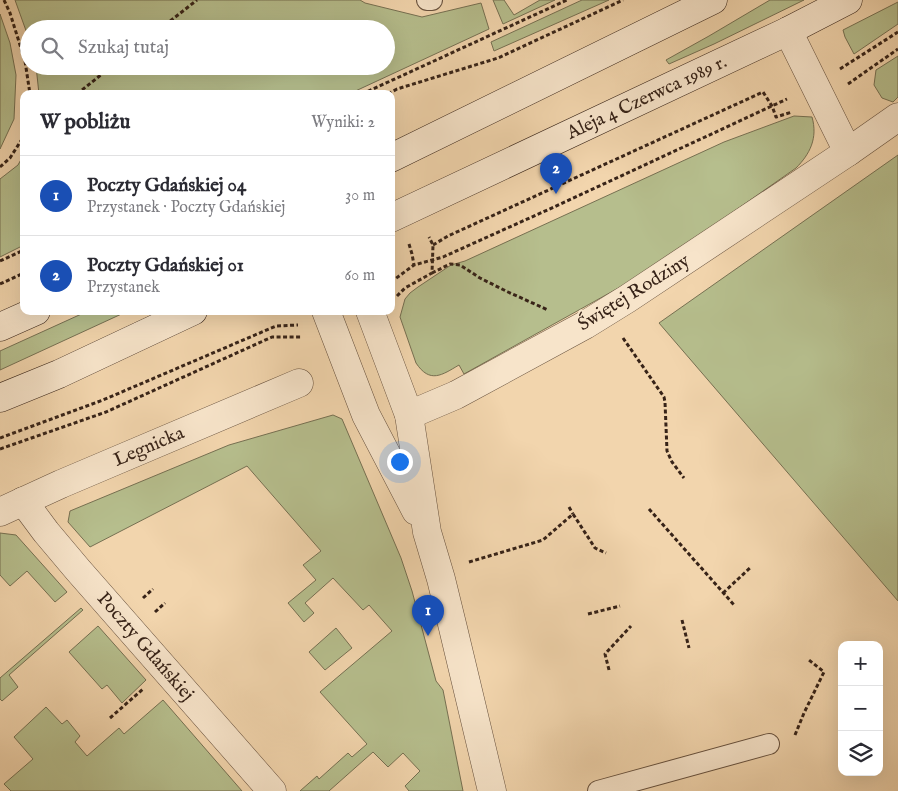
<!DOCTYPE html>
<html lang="pl">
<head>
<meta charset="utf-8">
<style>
	:root { --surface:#fff; --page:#f7f7f7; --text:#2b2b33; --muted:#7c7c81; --line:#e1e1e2; --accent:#8f2418 }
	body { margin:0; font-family:"IM FELL English",serif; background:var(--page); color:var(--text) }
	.controls { position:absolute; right:15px; bottom:15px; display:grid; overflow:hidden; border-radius:10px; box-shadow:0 5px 20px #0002 }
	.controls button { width:45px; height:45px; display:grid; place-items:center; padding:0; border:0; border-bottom:1px solid var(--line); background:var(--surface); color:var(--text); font:25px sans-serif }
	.you { position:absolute; left:399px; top:461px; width:18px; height:18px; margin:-12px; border:4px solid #fff; border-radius:50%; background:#1a73e8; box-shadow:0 0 0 8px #1a73e833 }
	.badge { display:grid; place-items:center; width:32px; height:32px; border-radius:50%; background:var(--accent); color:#fff; font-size:16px; font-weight:700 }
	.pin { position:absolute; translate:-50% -41px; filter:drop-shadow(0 1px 2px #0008) }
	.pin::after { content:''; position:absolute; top:26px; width:18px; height:15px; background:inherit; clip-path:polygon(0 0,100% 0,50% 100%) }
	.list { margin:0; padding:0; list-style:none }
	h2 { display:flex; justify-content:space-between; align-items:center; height:65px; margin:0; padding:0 20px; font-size:21px }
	h2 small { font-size:16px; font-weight:400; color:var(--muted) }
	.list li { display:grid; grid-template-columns:32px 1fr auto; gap:15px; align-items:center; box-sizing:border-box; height:80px; padding:0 20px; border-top:1px solid var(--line) }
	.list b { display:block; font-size:19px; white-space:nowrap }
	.list p { margin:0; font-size:16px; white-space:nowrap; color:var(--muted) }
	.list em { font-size:16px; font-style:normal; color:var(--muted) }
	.icon { flex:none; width:28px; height:28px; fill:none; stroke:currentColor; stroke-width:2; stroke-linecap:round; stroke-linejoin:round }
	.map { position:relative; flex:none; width:898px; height:791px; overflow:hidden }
	.search { position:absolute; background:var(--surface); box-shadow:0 5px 20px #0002; left:20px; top:20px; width:375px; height:55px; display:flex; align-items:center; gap:12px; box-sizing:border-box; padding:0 18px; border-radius:28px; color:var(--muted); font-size:19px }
	.panel { position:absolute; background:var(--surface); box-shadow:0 5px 20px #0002; left:20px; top:90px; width:375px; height:225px; border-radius:10px }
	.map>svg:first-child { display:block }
	.green { fill:#b6be8d; stroke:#767052 }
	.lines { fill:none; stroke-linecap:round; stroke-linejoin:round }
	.service-casing { stroke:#66503d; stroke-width:22 }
	.minor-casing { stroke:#66503d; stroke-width:29 }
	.secondary-casing { stroke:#372318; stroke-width:29 }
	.path { stroke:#372318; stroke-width:3; stroke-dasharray:4 2.5; stroke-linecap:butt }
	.service { stroke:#f7e4ca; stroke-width:20 }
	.minor { stroke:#f7e4ca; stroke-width:28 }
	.secondary { stroke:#f7e4ca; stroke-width:28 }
	.labels { text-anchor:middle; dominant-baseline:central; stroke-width:4; stroke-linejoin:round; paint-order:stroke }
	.street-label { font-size:19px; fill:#372318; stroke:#f7e4ca }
</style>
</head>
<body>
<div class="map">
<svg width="898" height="791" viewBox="0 0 898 791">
	<rect width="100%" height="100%" fill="#f2d5ad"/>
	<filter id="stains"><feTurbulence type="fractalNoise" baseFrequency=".004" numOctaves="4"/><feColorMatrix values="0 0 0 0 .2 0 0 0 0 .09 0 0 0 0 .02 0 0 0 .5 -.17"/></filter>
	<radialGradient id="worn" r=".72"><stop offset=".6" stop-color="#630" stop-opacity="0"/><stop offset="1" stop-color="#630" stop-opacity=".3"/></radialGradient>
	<!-- green -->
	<g class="green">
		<polygon points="15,0 360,0 365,3 422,17 481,3 489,29 349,94 39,94 36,66 386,66 386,29 29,29 29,39"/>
		<polygon points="493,0 504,0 514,15 540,0 555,0 503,24"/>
		<polygon points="582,0 609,0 494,51 491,42"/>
		<polygon points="770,0 804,0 714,44 669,64 666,60 709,36"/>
		<polygon points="898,2 898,24 854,54 845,37 843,30"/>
		<polygon points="0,14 10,43 16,75 14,119 0,149"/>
		<polygon points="898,56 898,97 893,102 882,98 874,85 876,70"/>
		<path d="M794 116 812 117C818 138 810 154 796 168L666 259 631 281 464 374 459 365C442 375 430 384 416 363L400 317 405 299 410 293 418 287 451 265 465 261 724 142Z"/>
		<polygon points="24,154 24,245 0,257 0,179 18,165"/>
		<polygon points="898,155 898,601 659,323"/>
		<polygon points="88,311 128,311 0,370 0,351"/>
		<polygon points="333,415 342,419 401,558 412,591 436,681 443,690 463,791 409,791 405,786 420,771 403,753 388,767 373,752 329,791 300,791 317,776 319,779 348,753 352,757 367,744 320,692 392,631 369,605 363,610 333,578 305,603 314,613 304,622 288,603 316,580 303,565 321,551 247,466 90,547 68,522 70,511 229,445"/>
		<polygon points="0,533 16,535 67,592 55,602 27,571 10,586 0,575"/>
		<polygon points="81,608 83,610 9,675 18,687 2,701 0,699 0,678"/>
		<polygon points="98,626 146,680 122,703 107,685 102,689 69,652"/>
		<polygon points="336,628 352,648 325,670 309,652"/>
		<polygon points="163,700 242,791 11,791 4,784 33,759 14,737 46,707 62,724 67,720 80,736 75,742 87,756 119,728 124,734"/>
	</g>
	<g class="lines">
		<defs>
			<g id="service">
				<polyline points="427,0 432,0"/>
				<polyline points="598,791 769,744"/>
			</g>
			<g id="minor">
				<polyline points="788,31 848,152"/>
				<polyline points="326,311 366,415 416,511"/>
				<polyline points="370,311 409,415 427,532 441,579 453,628 492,791"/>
				<polyline points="409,415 456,395 585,325 627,299 848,152 898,117"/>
				<polyline points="23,501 46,532 78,570 272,791"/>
				<polyline points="0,512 61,484 299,383"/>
			</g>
			<g id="secondary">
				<polyline points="391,158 713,0"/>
				<polyline points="391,218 788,31 848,0"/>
				<polyline points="0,327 36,311"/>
				<polyline points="0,398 59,374 193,311"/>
			</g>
		</defs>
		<!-- service casing -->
		<use href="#service" class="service-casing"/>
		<!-- minor casing -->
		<use href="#minor" class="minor-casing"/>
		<!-- secondary casing -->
		<use href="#secondary" class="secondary-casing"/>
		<!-- path -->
		<g class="path">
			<polyline points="4,0 10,13 25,61 30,94"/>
			<polyline points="160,29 197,0"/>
			<polyline points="840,69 898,32"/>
			<polyline points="848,84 898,49"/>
			<polyline points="77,94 112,66"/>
			<polyline points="362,94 567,0"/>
			<polyline points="388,94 397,89 498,58 623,0"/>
			<polyline points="0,167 10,158 24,136"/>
			<polyline points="409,244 412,254 414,265"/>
			<polyline points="433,245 448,236 763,92 772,106 776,117 792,112"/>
			<polyline points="0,261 24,250"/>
			<polyline points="432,273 450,264 460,265 480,278 508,292 548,310"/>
			<polyline points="391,282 414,265 443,257 554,207 787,99"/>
			<polyline points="0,284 24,273"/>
			<polyline points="397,296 405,288 432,273 433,245 429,237"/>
			<polyline points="623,338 664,397 665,402 667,451 672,462 684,478"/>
			<polyline points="0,438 103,400 276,326 298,325"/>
			<polyline points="0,449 106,412 272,337 302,337"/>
			<polyline points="569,507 573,514"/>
			<polyline points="649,509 735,606"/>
			<polyline points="469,562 543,540 573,514 595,548 606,553"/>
			<polyline points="723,593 751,567"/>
			<polyline points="143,598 153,589"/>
			<polyline points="155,612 165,603"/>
			<polyline points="588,614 620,606"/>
			<polyline points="682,620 689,648"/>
			<polyline points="609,670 605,654 631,626"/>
			<polyline points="110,718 143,689"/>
			<polyline points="795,735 804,713 824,672 809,660"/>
		</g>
		<!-- service -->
		<use href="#service" class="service"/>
		<!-- minor -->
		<use href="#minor" class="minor"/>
		<!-- secondary -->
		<use href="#secondary" class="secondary"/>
	</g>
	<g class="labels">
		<!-- street labels -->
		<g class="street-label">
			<text transform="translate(647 98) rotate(-25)">Aleja 4 Czerwca 1989 r.</text>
			<text transform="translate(634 293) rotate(-32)">Świętej Rodziny</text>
			<text transform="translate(149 447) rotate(-23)">Legnicka</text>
			<text transform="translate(145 647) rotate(49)">Poczty Gdańskiej</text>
		</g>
	</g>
	<rect width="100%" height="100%" filter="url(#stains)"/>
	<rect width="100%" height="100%" fill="url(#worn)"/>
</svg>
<div class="controls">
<button>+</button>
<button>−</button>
<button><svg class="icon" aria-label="layers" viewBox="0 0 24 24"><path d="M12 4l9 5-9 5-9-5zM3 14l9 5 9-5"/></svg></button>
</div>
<div class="you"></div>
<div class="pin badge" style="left:428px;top:636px;background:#1a4fb4">1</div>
<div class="pin badge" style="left:556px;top:194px;background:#1a4fb4">2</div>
<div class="search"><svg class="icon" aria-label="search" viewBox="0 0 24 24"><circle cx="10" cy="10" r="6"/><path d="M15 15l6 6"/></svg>Szukaj tutaj</div>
<section class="panel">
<h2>W pobliżu<small>Wyniki: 2</small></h2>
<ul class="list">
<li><span class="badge" style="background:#1a4fb4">1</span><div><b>Poczty Gdańskiej 04</b><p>Przystanek · Poczty Gdańskiej</p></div><em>30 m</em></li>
<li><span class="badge" style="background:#1a4fb4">2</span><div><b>Poczty Gdańskiej 01</b><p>Przystanek</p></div><em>60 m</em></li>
</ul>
</section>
</div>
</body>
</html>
